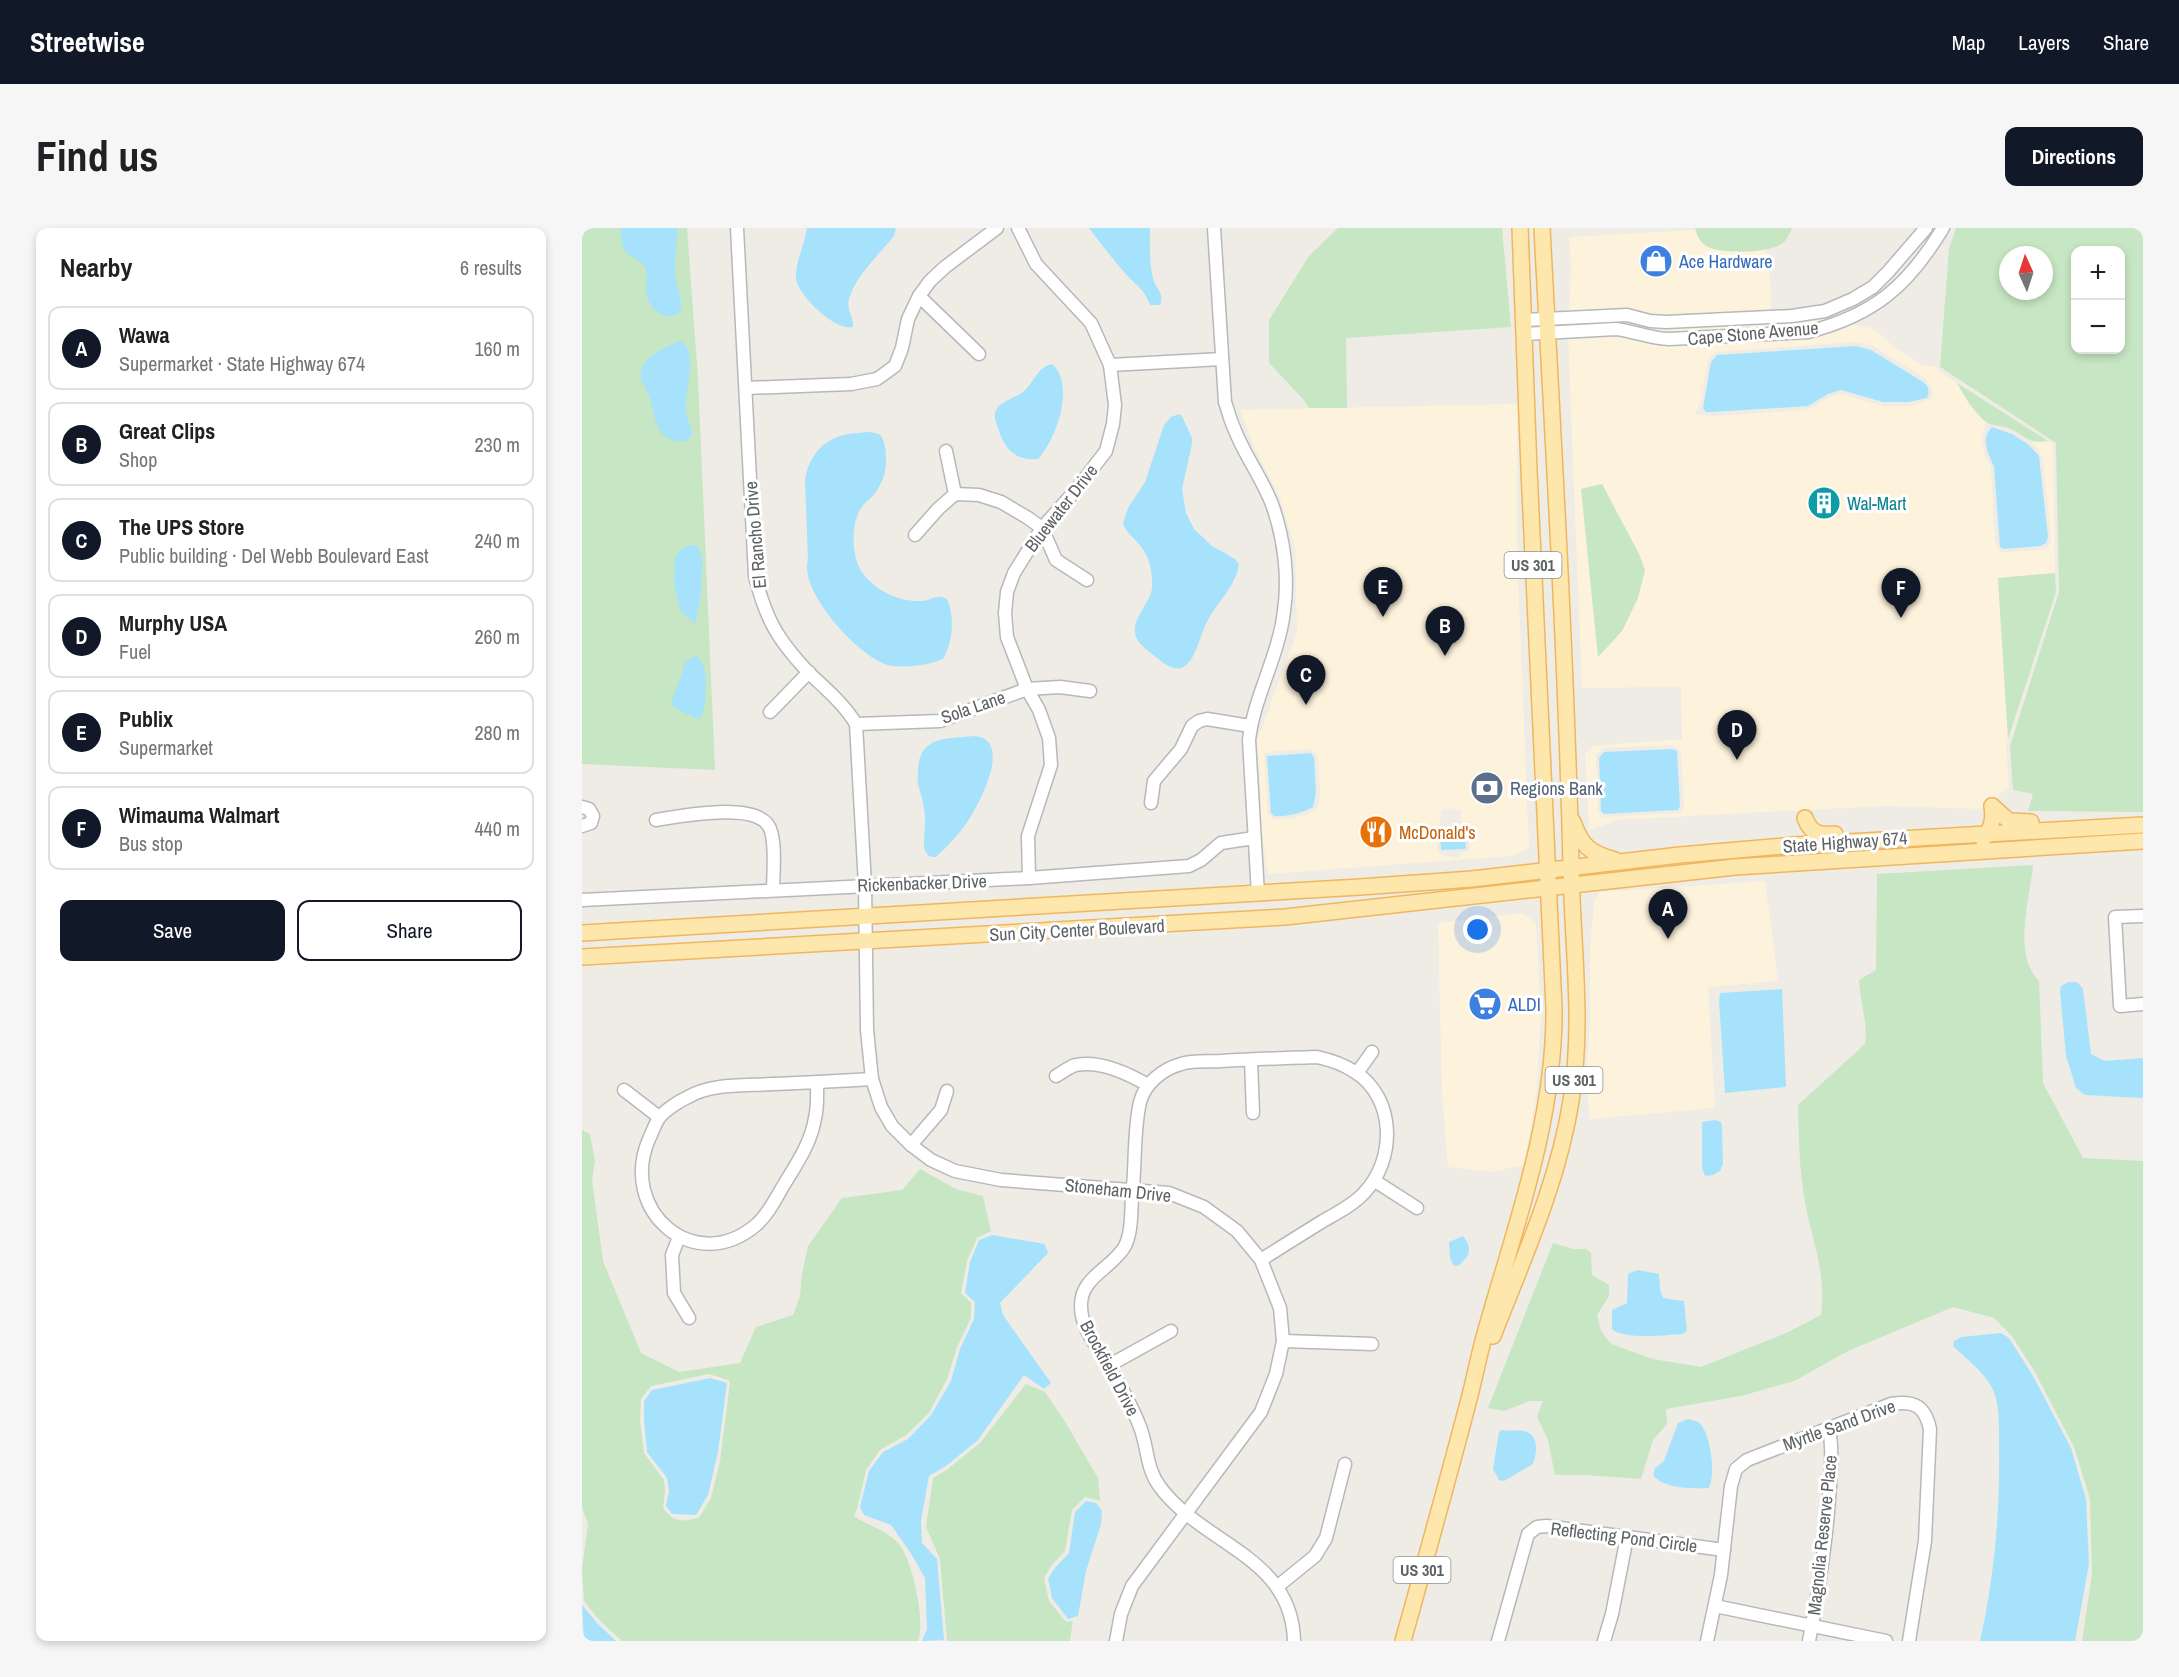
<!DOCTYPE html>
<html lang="en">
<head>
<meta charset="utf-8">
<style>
	:root { --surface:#fff; --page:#f6f6f6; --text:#202124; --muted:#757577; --line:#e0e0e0; --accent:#111827 }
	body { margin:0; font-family:"Archivo Narrow",sans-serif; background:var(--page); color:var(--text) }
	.controls { position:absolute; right:18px; top:18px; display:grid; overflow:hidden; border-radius:12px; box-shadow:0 3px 9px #0003 }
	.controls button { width:54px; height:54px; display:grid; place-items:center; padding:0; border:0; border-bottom:2px solid var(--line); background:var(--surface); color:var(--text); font:30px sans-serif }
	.compass { position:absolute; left:1417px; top:18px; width:54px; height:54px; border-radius:50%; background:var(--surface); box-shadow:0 3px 9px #0003; rotate:357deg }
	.you { position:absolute; left:896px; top:702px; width:21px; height:21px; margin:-15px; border:4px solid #fff; border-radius:50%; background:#1a73e8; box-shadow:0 0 0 9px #1a73e833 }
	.badge { display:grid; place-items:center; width:39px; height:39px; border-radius:50%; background:var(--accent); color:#fff; font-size:20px; font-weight:700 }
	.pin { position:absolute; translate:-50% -50px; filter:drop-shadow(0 2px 3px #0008) }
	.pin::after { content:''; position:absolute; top:32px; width:21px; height:18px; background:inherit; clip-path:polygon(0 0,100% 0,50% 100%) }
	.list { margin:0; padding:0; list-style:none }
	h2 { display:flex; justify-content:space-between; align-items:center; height:78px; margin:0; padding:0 24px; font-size:26px }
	h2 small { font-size:20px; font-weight:400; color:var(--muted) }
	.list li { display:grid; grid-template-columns:39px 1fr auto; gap:18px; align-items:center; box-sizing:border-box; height:84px; margin:0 12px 12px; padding:0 12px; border:2px solid var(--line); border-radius:12px }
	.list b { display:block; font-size:22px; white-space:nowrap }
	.list p { margin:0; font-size:20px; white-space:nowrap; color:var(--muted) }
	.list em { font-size:20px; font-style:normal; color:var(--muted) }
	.actions { display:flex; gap:12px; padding:18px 24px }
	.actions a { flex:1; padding:14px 0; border:2px solid var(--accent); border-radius:12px; text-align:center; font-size:21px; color:var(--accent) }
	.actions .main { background:var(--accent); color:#fff }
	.map { position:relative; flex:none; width:1561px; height:1413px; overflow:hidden; border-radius:12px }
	header { display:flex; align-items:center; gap:36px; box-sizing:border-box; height:84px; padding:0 30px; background:var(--accent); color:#fff }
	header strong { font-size:28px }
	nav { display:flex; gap:33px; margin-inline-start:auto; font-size:21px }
	.intro { display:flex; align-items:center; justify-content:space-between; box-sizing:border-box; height:144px; padding:0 36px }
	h1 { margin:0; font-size:42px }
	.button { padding:15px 27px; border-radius:12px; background:var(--accent); color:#fff; font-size:21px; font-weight:700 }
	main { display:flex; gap:36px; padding:0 36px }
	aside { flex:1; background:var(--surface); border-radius:12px; box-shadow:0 3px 9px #0003 }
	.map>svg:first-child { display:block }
	.commercial { fill:#fdf2dc; fill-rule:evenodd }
	.green { fill:#c7e6c3; fill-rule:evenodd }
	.water { fill:#a7e2fd }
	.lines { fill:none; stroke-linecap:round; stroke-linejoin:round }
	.minor-casing { stroke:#b6b8bc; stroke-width:15 }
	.major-casing { stroke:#efb65f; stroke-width:18 }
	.minor { stroke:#fff; stroke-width:12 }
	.major { stroke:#fde7ac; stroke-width:15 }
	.labels { text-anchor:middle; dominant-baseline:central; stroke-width:6; stroke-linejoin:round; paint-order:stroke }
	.shield { fill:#fff; stroke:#8e9193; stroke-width:1.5 }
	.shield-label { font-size:16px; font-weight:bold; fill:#5d6265 }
	.shop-label { font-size:18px; fill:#366cbe; stroke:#fff; text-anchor:start }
	.street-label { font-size:18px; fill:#5d6265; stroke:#fff }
	.culture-label { font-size:18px; fill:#0d838f; stroke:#fff; text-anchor:start }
	.service-label { font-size:18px; fill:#4e5e75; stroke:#fff; text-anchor:start }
	.food-label { font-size:18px; fill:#c56008; stroke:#fff; text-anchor:start }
</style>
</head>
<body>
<header>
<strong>Streetwise</strong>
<nav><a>Map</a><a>Layers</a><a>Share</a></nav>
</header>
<div class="intro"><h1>Find us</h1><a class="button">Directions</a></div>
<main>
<aside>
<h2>Nearby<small>6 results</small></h2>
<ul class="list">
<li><span class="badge">A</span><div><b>Wawa</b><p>Supermarket · State Highway 674</p></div><em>160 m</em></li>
<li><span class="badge">B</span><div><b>Great Clips</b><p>Shop</p></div><em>230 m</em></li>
<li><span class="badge">C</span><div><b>The UPS Store</b><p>Public building · Del Webb Boulevard East</p></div><em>240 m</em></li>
<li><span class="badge">D</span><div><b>Murphy USA</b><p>Fuel</p></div><em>260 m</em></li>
<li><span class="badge">E</span><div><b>Publix</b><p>Supermarket</p></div><em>280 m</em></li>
<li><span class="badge">F</span><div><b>Wimauma Walmart</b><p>Bus stop</p></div><em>440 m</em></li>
</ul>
<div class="actions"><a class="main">Save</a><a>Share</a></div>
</aside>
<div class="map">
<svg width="1561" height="1413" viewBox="0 0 1561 1413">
	<rect width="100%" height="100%" fill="#efece5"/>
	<!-- commercial -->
	<g class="commercial">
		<polygon points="1114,2 1115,9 1141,22 1184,22 1187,29 1189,81 1204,84 1084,90 987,85 989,40 987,9"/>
		<polygon points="1235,90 1249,92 1225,99 1087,107 986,99 987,94"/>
		<path d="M1266 96 1290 100 1315 121 1340 137 1355 139 1357 143 1375 155 1388 178 1404 192 1399 213 1403 228 1409 239 1413 313 1416 321 1420 324 1459 322 1468 317 1469 309 1461 231 1456 221 1449 214 1466 213 1471 217 1473 345 1416 350 1426 511 1424 518 1427 559 1400 581 1304 578 1125 587 1035 592 1007 602 1003 525 1011 518 1100 511 1099 461 1094 459 1000 460 986 108 1034 105 1060 112ZM1274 114 1291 118 1343 150 1349 158 1351 166 1348 172 1326 178H1301L1259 166 1248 169 1226 182 1130 188 1113 186 1119 172 1126 133 1134 124ZM1020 256 1057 326 1063 342 1048 387 1040 402 1016 428 999 261ZM1091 517 1099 523 1102 578 1098 585 1020 589 1016 583 1014 527 1021 520Z"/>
		<path d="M935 176V323L947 620 930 628 686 646 678 595 679 567 675 513 715 404 713 319 697 268 673 221 658 182ZM729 521 735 526 736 534 738 564 737 576 734 582 723 587 708 591H690L686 585 682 526 685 524ZM867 580 879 583V595H884L887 598V623L879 625 876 630 858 626 856 623 855 600 858 596 859 583Z"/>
		<polygon points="1183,653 1196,753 1126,759 1133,880 1008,891 1004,853 1008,794 1008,722 1012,673 1018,664"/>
		<polygon points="940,685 954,695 959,788 954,869 942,937 909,944 866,939 860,866 856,695"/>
	</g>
	<!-- green -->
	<g class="green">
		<polygon points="0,0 105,0 116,151 133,542 0,536"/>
		<polygon points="756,0 920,0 929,99 764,110 765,180 727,180 721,171 687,135 687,92 727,28"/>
		<path d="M1113 0H1210C1208 4 1206 10 1203 13 1191 26 1142 26 1126 19 1118 15 1115 8 1113 0Z"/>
		<path d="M1374 0H1561V584L1446 583 1451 566 1431 562 1428 518 1477 364 1474 215 1358 139 1367 21ZM1494 22H1538V122H1494ZM1426 27H1462V63H1426Z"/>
		<path d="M1375 155 1466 213C1445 215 1448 211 1431 202 1424 198 1415 198 1408 196 1395 190 1382 167 1375 155Z"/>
		<polygon points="1020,256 1057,326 1063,342 1056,370 1040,403 1016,429 999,261"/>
		<polygon points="1473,345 1474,364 1426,511 1416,350"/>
		<path d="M1451 637C1448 671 1430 726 1457 753L1461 855 1501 930 1561 933V1413H1500L1510 1346 1508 1271 1492 1219 1454 1146 1430 1108 1412 1090 1371 1079 1266 1123 1212 1153 1159 1168 1084 1181 1085 1196 1071 1212 1059 1251 1003 1247H973L966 1212 955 1189 961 1173H948L922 1183 906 1180 971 1015 991 1021H1004L1009 1025 1010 1047 1027 1057V1068L1015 1087 1019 1103 1029 1116 1071 1131 1119 1139 1204 1105 1239 1087C1245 1046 1230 1013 1223 974 1217 941 1217 910 1216 877L1283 816C1286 795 1278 773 1277 752L1294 742 1295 646Z"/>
		<path d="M0 902 8 906 13 933 10 952 21 1033 59 1125 97 1144 158 1135 174 1099 211 1087 218 1068 220 1046 226 1018 260 970 320 962 338 941 374 961 401 968 409 1003 395 1010 385 1033 379 1065 389 1075V1090L375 1119 365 1151 347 1185 324 1207 298 1222 284 1242 275 1281 272 1288C285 1297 305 1303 316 1315 330 1330 344 1394 336 1413H40L19 1394 2 1373 0 1341 6 1296 0 1279ZM127 1146 146 1152 148 1154 138 1233 129 1270 117 1290C100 1293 93 1296 81 1280L83 1263 82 1252 62 1225 58 1193 59 1171 69 1158Z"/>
		<polygon points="444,1156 463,1164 482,1192 516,1250 518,1273 503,1269 490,1282 483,1323 469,1338 462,1350 467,1373 484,1394 491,1393 488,1413 365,1413 358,1331 344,1299 351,1250 366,1241 398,1215"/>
	</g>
	<!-- water -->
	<g class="water">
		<path d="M39 0H95C96 15 92 30 93 44 94 58 100 69 99 83 83 98 64 79 64 61 63 55 66 48 64 42 59 25 37 36 39 0Z"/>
		<path d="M225 0H314L312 8C297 27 274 47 267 71 264 81 272 89 271 99 254 104 215 67 214 50 213 34 223 16 225 0Z"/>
		<path d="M507 0H568C568 16 567 34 571 50 573 60 583 65 578 77H568C562 60 553 57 542 44 530 30 518 15 507 0Z"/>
		<path d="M98 113C118 123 102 163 104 182 105 190 109 197 110 206L105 213C70 216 75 187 66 165 63 158 57 152 59 143 63 127 84 119 98 113Z"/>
		<path d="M1274 118 1289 122 1341 154C1347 159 1348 162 1345 170L1326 174H1301L1259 162 1246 166 1226 178 1130 184H1124L1121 180 1129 134 1135 127Z"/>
		<path d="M470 136C494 156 474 212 456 231 432 233 422 220 416 200 414 194 411 188 414 182 419 173 433 170 441 164 452 155 455 139 470 136Z"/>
		<path d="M597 186 600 188 610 210V216L600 261 604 285 612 301 630 318 653 331 657 336C654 358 636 373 626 392 615 411 611 459 579 433 571 426 560 420 555 411 546 393 568 377 570 360 571 347 568 330 560 320 554 311 544 306 541 295L546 280 563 254 582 197 589 189Z"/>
		<path d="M1410 199 1430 206 1447 217 1457 228 1466 309 1464 315 1458 318 1422 321 1418 319 1412 239C1406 225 1398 211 1410 199Z"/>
		<path d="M286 204C291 204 296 205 299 208 306 217 305 244 300 253 296 262 290 270 284 274 271 286 270 311 273 326 274 333 277 341 282 347 295 363 317 374 339 373 349 373 354 365 365 371 373 389 371 414 361 431 349 437 319 441 306 437 277 429 216 363 226 331L223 253C225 233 238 214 258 208 267 205 277 205 286 204Z"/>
		<polygon points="109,317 116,318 121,332 118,373 113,396 98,382 92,355 93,330 98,321"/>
		<path d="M114 428C118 431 121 435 122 440 125 450 125 485 117 491 107 487 95 483 89 475L99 448 103 434Z"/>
		<path d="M392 508C431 511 399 572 388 590 379 604 366 618 354 629 337 631 343 607 343 596 343 582 341 572 337 560 335 555 336 547 336 541 338 507 366 511 392 508Z"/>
		<polygon points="1091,521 1095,523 1098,578 1096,582 1022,586 1019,583 1017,530 1022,524"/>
		<path d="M729 525 732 529 734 564 731 579C720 585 705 589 692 588L689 585 685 528Z"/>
		<polygon points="883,599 884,621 859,622 858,600"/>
		<polygon points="1487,754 1495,754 1501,761 1509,826 1523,833 1561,830 1561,870 1503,867 1494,860 1484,828 1478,763 1479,758"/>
		<polygon points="1200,761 1204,859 1143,865 1137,773 1138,765"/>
		<polygon points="1133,892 1139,894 1140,899 1141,936 1138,943 1131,947 1123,948 1120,940 1120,894"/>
		<polygon points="410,1007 463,1016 466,1025 418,1075 421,1087 469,1155 462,1161 442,1147 396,1212 364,1238 347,1248 339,1293 340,1315 355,1331 362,1412 340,1413 345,1401 343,1350 328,1324 309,1297 282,1287 278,1279 287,1243 301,1224 326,1211 349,1187 369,1153 378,1121 392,1091 393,1074 383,1065 388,1034 397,1012"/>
		<path d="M881 1008C891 1021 888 1028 876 1038L871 1037 868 1030 867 1014Z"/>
		<path d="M1056 1042 1077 1046 1078 1061 1081 1070 1102 1073 1105 1103 1101 1106C1084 1107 1042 1112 1030 1101V1082L1045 1075 1046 1046Z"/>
		<path d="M1419 1105 1427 1110 1451 1148 1489 1220 1504 1271 1507 1336 1493 1413H1398C1412 1351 1418 1286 1417 1222 1417 1204 1418 1184 1413 1167 1407 1147 1385 1132 1371 1118L1372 1113 1379 1109Z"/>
		<polygon points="128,1150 145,1155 136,1224 126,1267 114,1287 90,1286 84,1278 87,1263 85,1250 65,1224 62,1192 62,1173 70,1162"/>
		<path d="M1106 1191C1109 1192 1113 1192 1116 1194 1129 1203 1134 1247 1127 1260 1111 1261 1081 1261 1071 1247L1073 1240 1082 1233 1096 1195Z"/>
		<path d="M920 1202C928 1204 938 1201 945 1204 958 1209 954 1227 951 1236L922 1253 917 1252 911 1241 917 1204Z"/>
		<polygon points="504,1273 514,1275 520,1283 519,1296 504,1343 496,1388 486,1391 470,1370 466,1351 472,1341 487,1325 493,1284"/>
		<polygon points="0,1377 16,1396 34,1413 2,1413"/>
	</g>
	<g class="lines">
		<defs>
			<g id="minor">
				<path d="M155 0 173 348C184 392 196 412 227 445 244 461 262 476 274 496L283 657 285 802 290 851 299 879 310 898 329 917 349 932 373 943 419 952 587 965 622 979 655 1003 679 1032 698 1080 701 1113 694 1146 679 1184 550 1358 539 1386 534 1413"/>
				<polyline points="436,0 454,36 509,95 528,137 533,177 531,196 524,223 494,262 460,300 432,345 425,364 423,385 425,409 445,461 457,482 467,510 469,537 446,608 447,650"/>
				<path d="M632 0 643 174C646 182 648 192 652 200 662 227 681 251 691 279 702 311 707 349 702 383 697 428 672 468 667 512L676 666"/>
				<polyline points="337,68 397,126"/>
				<polyline points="942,92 1045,87 1068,93 1084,94 1210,88 1243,83 1271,71 1291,59 1306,44 1344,0"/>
				<path d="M942 106 1034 101C1052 103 1069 111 1087 111L1226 104C1292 87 1326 58 1361 0"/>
				<polyline points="528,137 640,131"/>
				<polyline points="164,160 269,156 295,151 313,138 320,120 326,91 337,68 348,53 363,39 415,0"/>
				<polyline points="364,223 373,266"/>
				<polyline points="333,307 356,281 373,266 397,267 419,274 446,290 460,300 474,332 505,352"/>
				<polyline points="188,484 227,444"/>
				<polyline points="274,496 358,493 445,461 478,459 508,463"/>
				<polyline points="569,575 572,553 599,521 610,498 617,493 625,491 668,498"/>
				<polyline points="0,579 7,581 11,588 9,595 0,598"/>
				<path d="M74 592C98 588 170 574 186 597 195 609 191 647 191 662"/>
				<polyline points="0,672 447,650 607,638 619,632 639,615 672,610"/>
				<polyline points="1561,688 1533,689 1538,778 1561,776"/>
				<polyline points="669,832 671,885"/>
				<polyline points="775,845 790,824"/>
				<path d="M474 848C480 845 488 838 494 837 517 832 547 846 566 857"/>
				<path d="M235 854C235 866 236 879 233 890 229 916 213 938 200 960 193 972 185 988 174 997 113 1049 36 983 67 911 70 905 73 896 77 890 82 883 97 873 106 869 130 855 163 858 190 856 224 855 257 853 290 851"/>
				<polyline points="42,862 77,889"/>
				<polyline points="329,917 359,882 365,863"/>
				<polyline points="793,953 835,980"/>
				<polyline points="97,1009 90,1027 92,1065 107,1090"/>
				<path d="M679 1032C699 1019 720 1006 741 993 755 985 771 977 782 965 814 932 814 870 773 844 761 836 749 832 735 829 703 830 672 831 640 833 627 834 611 832 599 836 581 841 563 855 558 874 551 905 554 938 550 969 549 984 550 1004 543 1018 531 1040 498 1049 499 1078 499 1100 514 1117 525 1135 537 1155 550 1178 558 1199 566 1219 564 1241 578 1259 621 1317 710 1328 712 1413"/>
				<polyline points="701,1113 790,1116"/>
				<polyline points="526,1138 589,1103"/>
				<polyline points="696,1358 733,1328 744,1310 763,1236"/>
				<polyline points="1133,1378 1304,1413"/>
				<polyline points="916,1413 946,1306 955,1299 964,1298 1142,1322"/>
				<polyline points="1022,1413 1030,1386 1045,1309"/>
				<path d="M1125 1413 1139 1347 1149 1258 1154 1241 1165 1232 1309 1176C1332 1172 1343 1178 1348 1201L1343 1313 1327 1413"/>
				<path d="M1227 1413C1236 1366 1244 1318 1247 1270 1249 1246 1251 1223 1247 1200"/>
			</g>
			<g id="major">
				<polyline points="1410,578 1427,593 1449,594"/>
				<path d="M1223 590C1229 606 1237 607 1253 606"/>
				<path d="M991 594C1000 619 1008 625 1033 632"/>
				<path d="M1401 611C1410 601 1412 591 1410 578"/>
				<polyline points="0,705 778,659 890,651 1098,627 1213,617 1561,597"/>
				<polyline points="0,729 703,689 1153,639 1561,613"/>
				<path d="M911 1108C941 1031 976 955 989 873 1002 795 990 715 989 637 984 424 971 212 960 0"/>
				<path d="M821 1413C843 1334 865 1255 886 1175 892 1153 896 1131 902 1109 932 1001 973 894 972 780L947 242 938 0"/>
			</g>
		</defs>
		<!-- minor casing -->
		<use href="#minor" class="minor-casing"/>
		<!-- major casing -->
		<use href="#major" class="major-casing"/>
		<!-- minor -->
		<use href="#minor" class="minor"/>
		<!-- major -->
		<use href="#major" class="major"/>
	</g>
	<!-- icons -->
	<defs>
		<symbol id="shop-disc" viewBox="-11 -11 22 22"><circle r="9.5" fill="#3f7fe0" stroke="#fff"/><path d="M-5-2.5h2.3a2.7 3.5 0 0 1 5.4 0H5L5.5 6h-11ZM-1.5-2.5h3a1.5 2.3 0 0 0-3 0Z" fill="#fff"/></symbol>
		<symbol id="building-disc" viewBox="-11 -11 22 22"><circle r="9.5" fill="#0f9aa8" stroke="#fff"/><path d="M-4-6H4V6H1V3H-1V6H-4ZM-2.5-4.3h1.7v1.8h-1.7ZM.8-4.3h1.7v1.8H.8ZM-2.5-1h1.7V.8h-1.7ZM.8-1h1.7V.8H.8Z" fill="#fff"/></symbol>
		<symbol id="bank-disc" viewBox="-11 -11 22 22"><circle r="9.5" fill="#5c6f8a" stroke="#fff"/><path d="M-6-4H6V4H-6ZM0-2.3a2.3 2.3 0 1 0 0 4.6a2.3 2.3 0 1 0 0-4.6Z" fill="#fff"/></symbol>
		<symbol id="restaurant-disc" viewBox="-11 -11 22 22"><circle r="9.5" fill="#e8710a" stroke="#fff"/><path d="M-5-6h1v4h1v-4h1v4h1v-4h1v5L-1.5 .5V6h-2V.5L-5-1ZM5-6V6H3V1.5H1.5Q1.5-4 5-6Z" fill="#fff"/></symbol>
		<symbol id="supermarket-disc" viewBox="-11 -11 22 22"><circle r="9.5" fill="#3f7fe0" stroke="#fff"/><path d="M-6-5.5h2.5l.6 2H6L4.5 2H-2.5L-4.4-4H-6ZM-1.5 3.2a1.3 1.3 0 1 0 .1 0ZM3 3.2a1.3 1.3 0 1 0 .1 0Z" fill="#fff"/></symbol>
	</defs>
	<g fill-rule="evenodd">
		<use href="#shop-disc" x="1055" y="14" width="38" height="38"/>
		<use href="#building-disc" x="1223" y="256" width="38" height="38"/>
		<use href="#bank-disc" x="886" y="541" width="38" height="38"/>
		<use href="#restaurant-disc" x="775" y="585" width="38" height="38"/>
		<use href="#supermarket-disc" x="884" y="757" width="38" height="38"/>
	</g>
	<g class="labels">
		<!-- shield labels -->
		<g class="shield">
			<rect x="922.5" y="324" width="57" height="26" rx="4.5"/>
			<rect x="963.5" y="839" width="57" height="26" rx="4.5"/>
			<rect x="811.5" y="1329" width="57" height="26" rx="4.5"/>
		</g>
		<g class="shield-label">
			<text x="951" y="337">US 301</text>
			<text x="992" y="852">US 301</text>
			<text x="840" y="1342">US 301</text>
		</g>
		<!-- shop labels -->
		<g class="shop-label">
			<text x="1097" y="33">Ace Hardware</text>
			<text x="926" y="776">ALDI</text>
		</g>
		<!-- street labels -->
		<g class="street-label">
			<text transform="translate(1171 105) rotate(-5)">Cape Stone Avenue</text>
			<text transform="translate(479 280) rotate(-52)">Bluewater Drive</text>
			<text transform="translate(173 307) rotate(-95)">El Rancho Drive</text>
			<text transform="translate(391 479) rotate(-19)">Sola Lane</text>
			<text transform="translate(1263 614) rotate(-4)">State Highway 674</text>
			<text transform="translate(340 655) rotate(-2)">Rickenbacker Drive</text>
			<text transform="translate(495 702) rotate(-3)">Sun City Center Boulevard</text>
			<text transform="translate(536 962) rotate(6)">Stoneham Drive</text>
			<text transform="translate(528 1140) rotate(62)">Brockfield Drive</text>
			<text transform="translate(1257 1197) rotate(-20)">Myrtle Sand Drive</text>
			<text transform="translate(1240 1307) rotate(-84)">Magnolia Reserve Place</text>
			<text transform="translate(1042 1309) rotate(7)">Reflecting Pond Circle</text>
		</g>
		<!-- culture labels -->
		<g class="culture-label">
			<text x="1265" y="275">Wal-Mart</text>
		</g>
		<!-- service labels -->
		<g class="service-label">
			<text x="928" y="560">Regions Bank</text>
		</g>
		<!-- food labels -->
		<g class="food-label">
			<text x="817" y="604">McDonald's</text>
		</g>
	</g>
</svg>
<div class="controls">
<button>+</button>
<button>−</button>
</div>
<svg class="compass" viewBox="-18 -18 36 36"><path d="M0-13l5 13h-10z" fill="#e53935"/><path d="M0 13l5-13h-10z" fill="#757577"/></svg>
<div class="you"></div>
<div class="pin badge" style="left:1086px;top:711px">A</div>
<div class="pin badge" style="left:863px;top:428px">B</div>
<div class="pin badge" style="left:724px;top:477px">C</div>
<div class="pin badge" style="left:1155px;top:532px">D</div>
<div class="pin badge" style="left:801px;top:389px">E</div>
<div class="pin badge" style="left:1319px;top:390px">F</div>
</div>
</main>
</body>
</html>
